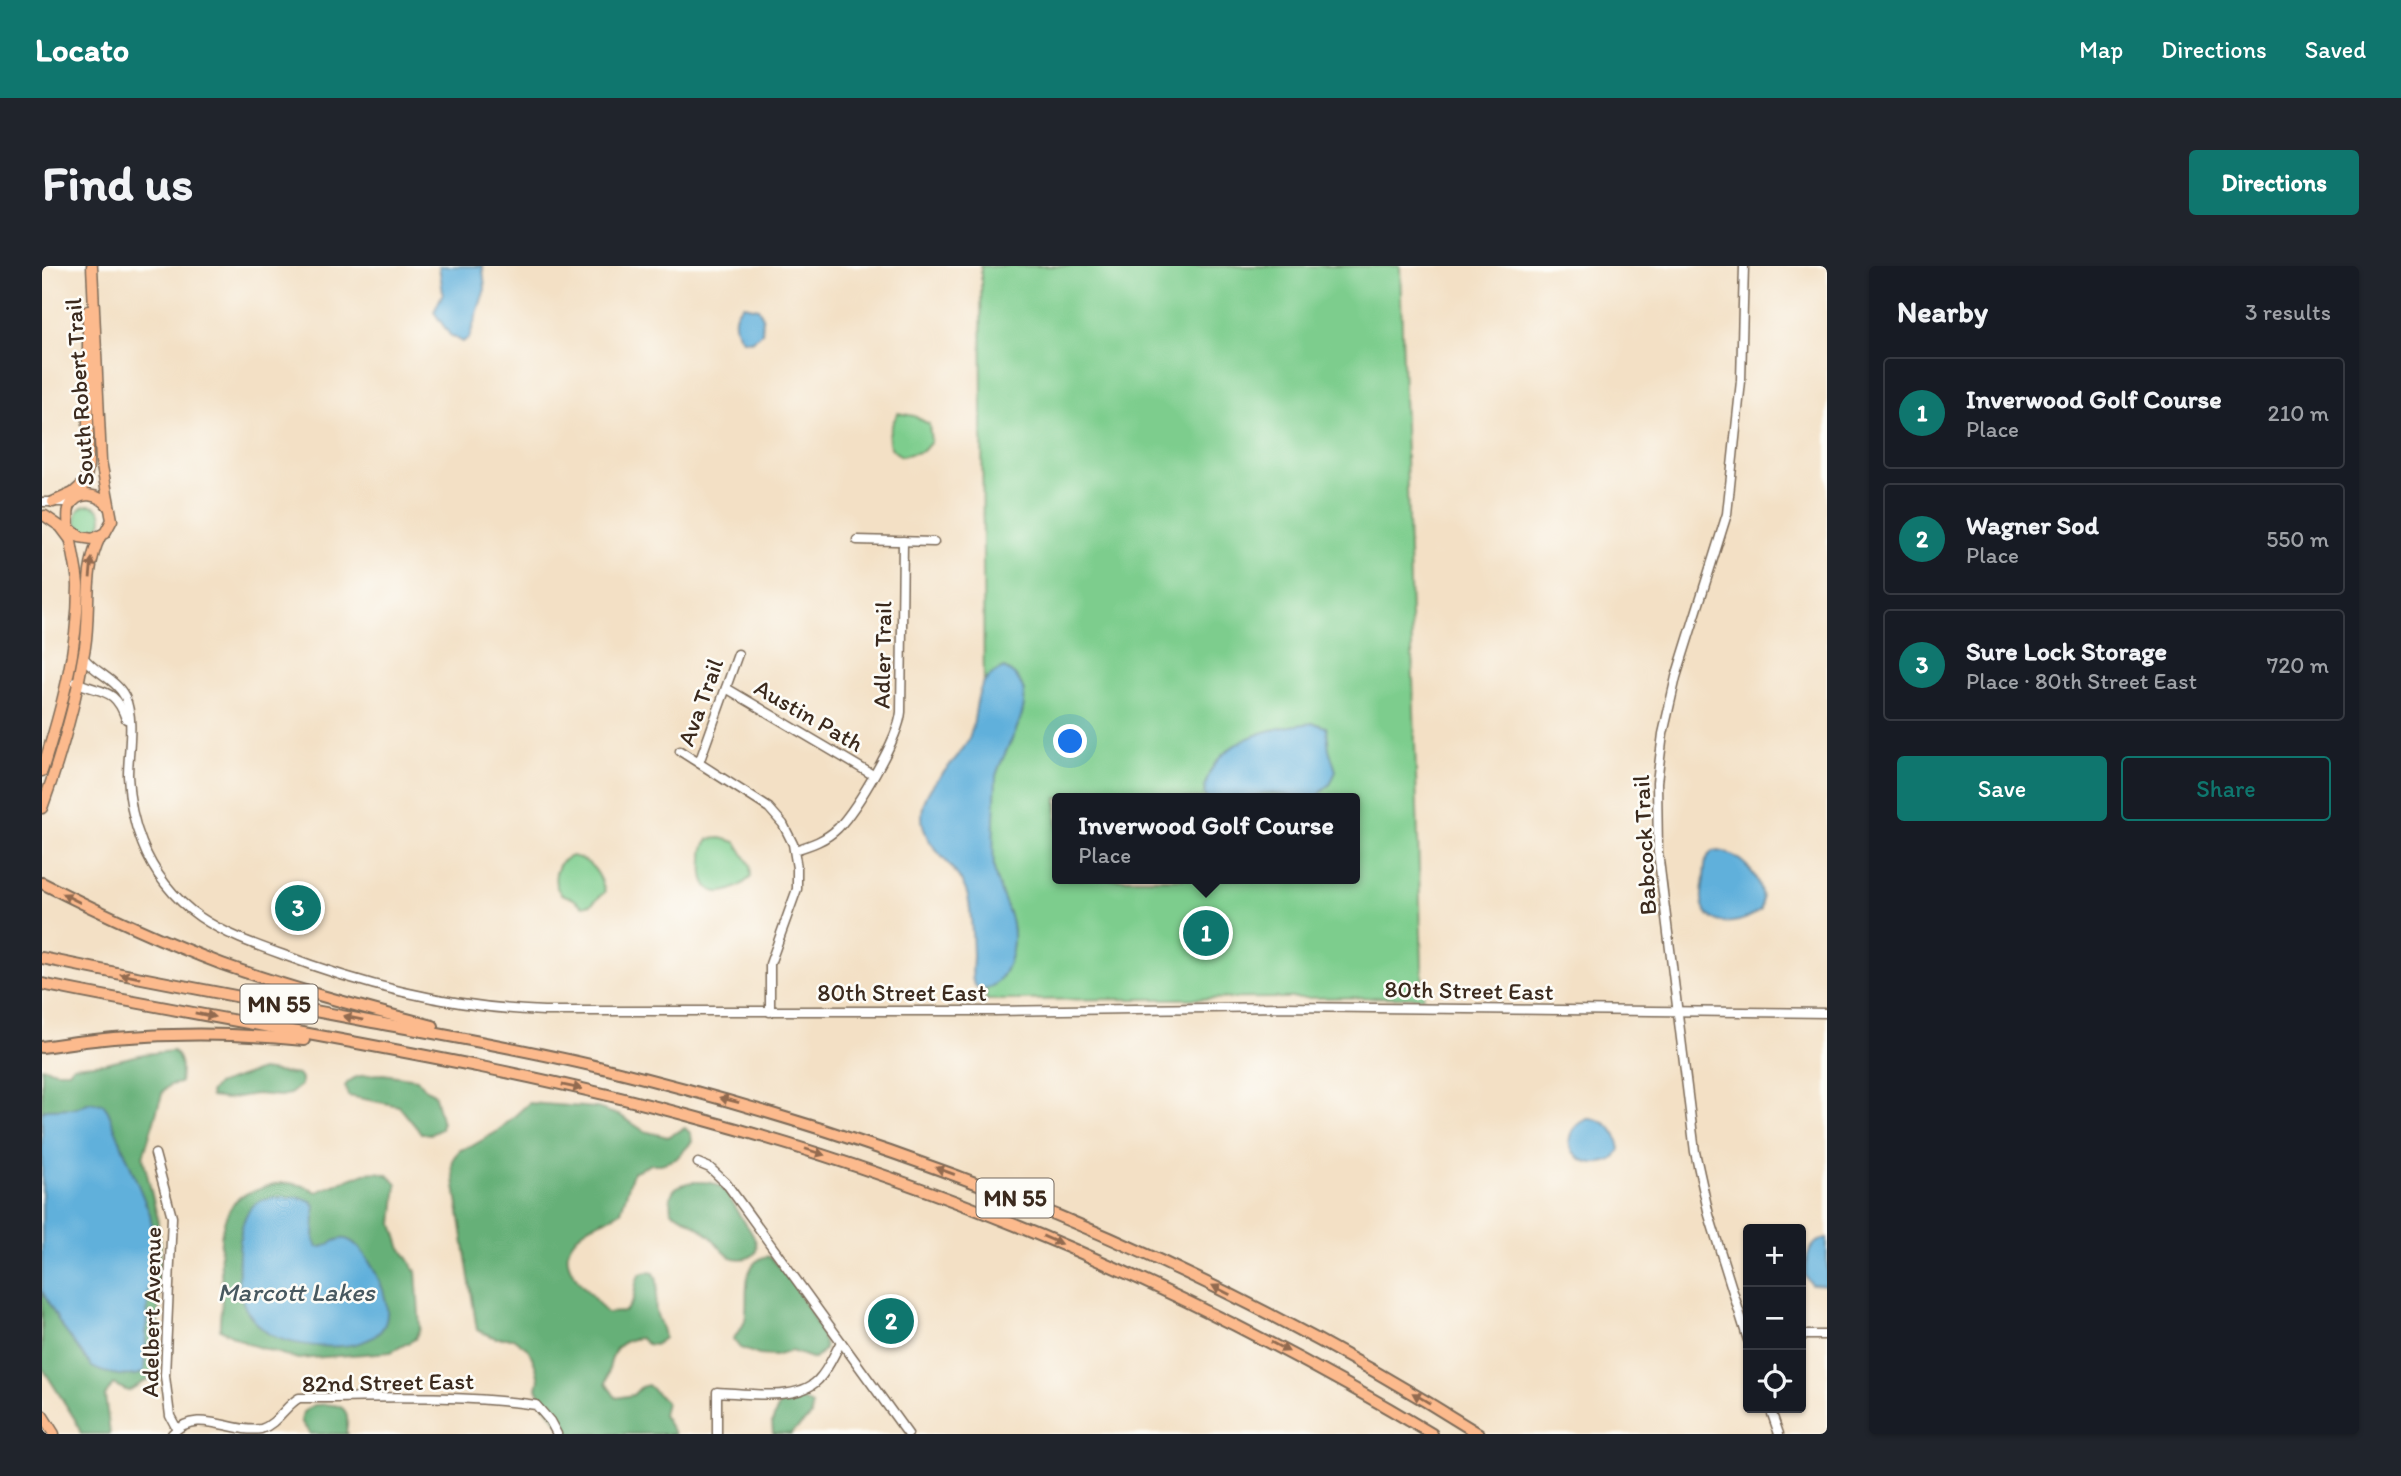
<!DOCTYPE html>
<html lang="en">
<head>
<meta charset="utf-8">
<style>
	:root { --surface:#171b24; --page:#20242c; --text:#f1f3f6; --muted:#9ea1a6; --line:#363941; --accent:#0f766e }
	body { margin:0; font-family:Itim,sans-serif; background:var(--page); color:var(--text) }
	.controls { position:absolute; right:21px; bottom:21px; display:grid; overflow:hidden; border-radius:7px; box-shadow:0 2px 5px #0004 }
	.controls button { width:63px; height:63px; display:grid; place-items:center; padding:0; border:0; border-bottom:2px solid var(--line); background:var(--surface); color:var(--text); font:35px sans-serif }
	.you { position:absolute; left:1029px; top:476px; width:24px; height:24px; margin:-18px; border:5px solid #fff; border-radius:50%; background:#1a73e8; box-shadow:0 0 0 10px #1a73e833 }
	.badge { display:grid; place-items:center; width:46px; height:46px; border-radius:50%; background:var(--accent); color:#fff; font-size:23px; font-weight:700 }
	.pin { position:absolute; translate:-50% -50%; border:4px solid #fff; box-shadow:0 2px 7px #0006 }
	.popup { position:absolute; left:1010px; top:527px; width:308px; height:91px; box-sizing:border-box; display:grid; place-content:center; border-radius:7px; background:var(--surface); filter:drop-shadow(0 2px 5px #0005); font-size:23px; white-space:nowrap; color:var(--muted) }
	.popup b { font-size:26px; color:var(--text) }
	.popup::after { content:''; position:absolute; left:50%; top:100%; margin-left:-14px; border:14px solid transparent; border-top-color:var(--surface) }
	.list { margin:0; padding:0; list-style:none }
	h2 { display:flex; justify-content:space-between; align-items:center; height:91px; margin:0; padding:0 28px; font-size:30px }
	h2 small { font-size:23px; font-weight:400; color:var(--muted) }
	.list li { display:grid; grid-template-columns:46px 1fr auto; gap:21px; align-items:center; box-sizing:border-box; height:112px; margin:0 14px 14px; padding:0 14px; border:2px solid var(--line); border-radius:7px }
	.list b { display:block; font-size:26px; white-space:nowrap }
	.list p { margin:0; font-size:23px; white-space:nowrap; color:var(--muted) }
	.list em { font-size:23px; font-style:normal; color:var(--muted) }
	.actions { display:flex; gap:14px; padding:21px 28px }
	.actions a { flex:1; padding:16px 0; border:2px solid var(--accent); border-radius:7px; text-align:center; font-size:24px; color:var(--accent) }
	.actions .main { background:var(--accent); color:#fff }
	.icon { flex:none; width:38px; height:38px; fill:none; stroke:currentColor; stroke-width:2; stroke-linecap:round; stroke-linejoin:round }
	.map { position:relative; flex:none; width:1785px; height:1168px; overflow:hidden; border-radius:7px }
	header { display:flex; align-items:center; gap:42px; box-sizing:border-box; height:98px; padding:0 35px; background:var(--accent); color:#fff }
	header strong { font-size:33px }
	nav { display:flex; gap:38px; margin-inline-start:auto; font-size:24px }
	.intro { display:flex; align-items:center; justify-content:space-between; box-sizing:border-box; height:168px; padding:0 42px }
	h1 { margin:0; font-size:49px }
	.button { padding:18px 32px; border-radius:7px; background:var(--accent); color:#fff; font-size:24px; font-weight:700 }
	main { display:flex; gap:42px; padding:0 42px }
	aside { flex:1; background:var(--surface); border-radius:7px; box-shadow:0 2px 5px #0004 }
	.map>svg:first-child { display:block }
	.green { fill:#7dcd8d; stroke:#5c7c56; stroke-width:2; fill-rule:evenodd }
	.forest { fill:#66b078; stroke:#506d4b; stroke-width:2 }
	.water { fill:#60b0db; stroke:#4e6d7c; stroke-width:2 }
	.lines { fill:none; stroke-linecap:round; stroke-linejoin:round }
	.minor-casing { stroke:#7b6a58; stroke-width:11 }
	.major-casing { stroke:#7b6a58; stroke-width:13 }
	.highway-casing { stroke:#7b6a58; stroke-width:14 }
	.minor { stroke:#fff; stroke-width:8 }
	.major { stroke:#fcba8d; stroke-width:10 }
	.highway { stroke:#fcba8d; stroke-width:10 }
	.oneway { fill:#926b50 }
	.labels { text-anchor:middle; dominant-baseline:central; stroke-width:5; stroke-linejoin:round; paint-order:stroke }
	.shield { fill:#fdfcf7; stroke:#75695f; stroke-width:2 }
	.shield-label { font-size:23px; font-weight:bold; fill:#3b2a1e }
	.street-label { font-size:24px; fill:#3b2a1e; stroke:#fdfcf7 }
	.water-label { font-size:26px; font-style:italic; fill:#485960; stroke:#fdfcf7 }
</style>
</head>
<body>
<header>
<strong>Locato</strong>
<nav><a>Map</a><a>Directions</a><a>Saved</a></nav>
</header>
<div class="intro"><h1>Find us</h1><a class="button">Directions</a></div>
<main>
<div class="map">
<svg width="1785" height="1168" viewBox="0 0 1785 1168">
	<rect width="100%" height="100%" fill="#fdfcf7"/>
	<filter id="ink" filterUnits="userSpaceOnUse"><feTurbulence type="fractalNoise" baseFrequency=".0143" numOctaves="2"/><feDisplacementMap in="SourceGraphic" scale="14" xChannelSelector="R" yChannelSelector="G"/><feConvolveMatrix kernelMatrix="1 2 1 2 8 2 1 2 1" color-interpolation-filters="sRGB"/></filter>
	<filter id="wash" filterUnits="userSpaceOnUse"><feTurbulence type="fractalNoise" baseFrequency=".00686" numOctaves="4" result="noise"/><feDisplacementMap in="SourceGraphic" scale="28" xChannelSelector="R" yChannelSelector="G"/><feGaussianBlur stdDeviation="1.57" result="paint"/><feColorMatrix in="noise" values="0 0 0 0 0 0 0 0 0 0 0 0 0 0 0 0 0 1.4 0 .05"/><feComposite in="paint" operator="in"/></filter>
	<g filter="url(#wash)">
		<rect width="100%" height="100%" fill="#f3e0c5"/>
		<!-- green -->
		<g class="green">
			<path d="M939 0H1358L1381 731 944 734ZM1015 532H1313V613H1015Z"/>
			<path d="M856 147 872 150 887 158 889 176 881 185 860 190C839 181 847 163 856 147Z"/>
			<circle cx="47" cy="252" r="13"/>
			<path d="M679 572 694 576 708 599 709 611C685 633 657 634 661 594 661 586 661 580 667 573Z"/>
			<path d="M530 590C549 593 559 609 563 626L549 638 541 640 530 632 519 628C508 615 514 594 530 590Z"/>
		</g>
		<!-- forest -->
		<g class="forest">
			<path d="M131 785C141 794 139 804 138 817L128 819 121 825 101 891 115 950 119 979 115 1089 110 1111 86 1125 71 1118 63 1130 68 1168H39L34 1155 0 1101V801L14 805H27L31 800 63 797 102 788Z"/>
			<polygon points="219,804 256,809 259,813 259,819 248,828 238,830 214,828 184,833 169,831 168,827 174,819"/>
			<path d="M341 808 375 813 382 822 392 827 400 857 399 863 387 869 379 867 357 840 306 830 303 820C311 808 327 809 341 808Z"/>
			<path d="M487 837 555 842 579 850 602 865 626 871 643 862 649 868 650 876 634 893 619 898H609L591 906 579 945C568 953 555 955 544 963 500 993 546 1021 564 1047L582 1046C584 1044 589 1038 590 1036 596 1023 589 1002 612 1007 620 1020 611 1032 614 1045 616 1055 621 1060 622 1072L613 1079 605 1078 598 1072C568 1075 570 1092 564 1117L574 1132 591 1129 599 1121 606 1119 624 1136 621 1149 633 1168H525L503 1140 495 1122 497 1114 494 1101 487 1084 471 1072H454L435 1064 410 900 412 891 418 884 430 880 456 865Z"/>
			<path d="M336 906 346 909 355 918 351 958 358 980 374 1005 378 1062 373 1073 349 1086 256 1093 206 1078 178 1063C177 1050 181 1038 180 1025 179 995 172 953 198 931 205 926 216 924 223 921 241 914 259 917 275 926L323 907Z"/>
			<path d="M651 916C658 916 667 915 673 918 686 924 689 936 696 947 703 957 728 986 705 992 700 993 694 993 689 991 681 987 676 978 670 972 657 960 644 952 629 945 626 925 632 919 651 916Z"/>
			<path d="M725 990C741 997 783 1065 783 1083L772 1093 749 1085 733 1090 717 1089 698 1082 691 1073C696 1067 701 1062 703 1054 708 1035 696 997 725 990Z"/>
			<polygon points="761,1134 770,1139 769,1150 748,1168 731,1167 730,1156 738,1137"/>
			<path d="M272 1139C295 1137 310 1138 304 1165L306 1168H268L259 1155 261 1146Z"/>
		</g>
		<!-- water -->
		<g class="water">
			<polygon points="397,0 440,0 441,3 443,23 427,72 420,76 408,69 392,46 401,27"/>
			<path d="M701 39 716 42 721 51 720 67 710 75 701 74C691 63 689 48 701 39Z"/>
			<path d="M962 402C1008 425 963 477 954 510 953 540 950 572 952 602 954 622 967 639 970 658 974 682 966 721 938 724 935 721 933 720 931 716 929 708 931 697 931 689 930 669 930 650 926 631 918 598 879 583 880 549 881 518 910 503 924 478 941 448 924 417 962 402Z"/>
			<path d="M1272 457 1284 461 1285 464 1287 483 1294 505 1289 517 1274 532 1224 527 1203 532H1165L1162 528C1167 474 1228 461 1272 457Z"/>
			<path d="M1670 585C1698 583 1725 615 1719 643 1703 658 1670 665 1661 640 1658 631 1661 621 1662 612 1663 602 1662 593 1670 585Z"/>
			<path d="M48 836 61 838 66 845 108 948 110 961 102 1105C93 1114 62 1108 50 1101L18 1058 0 1025V847L4 843 34 842Z"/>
			<path d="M1545 853C1564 852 1575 865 1578 883L1572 893C1538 910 1507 871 1545 853Z"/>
			<path d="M254 931 269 935 273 940 272 974 275 981C285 982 290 974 299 973 317 970 336 1010 341 1024 344 1035 348 1049 342 1060 326 1090 251 1082 227 1068 218 1063 211 1053 205 1045 194 1028 196 985 199 966 205 931 224 931 254 931Z"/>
			<path d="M1785 972V1019L1769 1018 1763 1010C1763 994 1767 975 1785 972Z"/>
		</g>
	</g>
	<g filter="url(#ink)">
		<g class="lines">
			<defs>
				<g id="minor">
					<polyline points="1702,0 1699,115 1685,248 1634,411 1621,468 1615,516 1616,586 1653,886 1667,949 1706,1074"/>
					<polyline points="0,236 30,236"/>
					<polyline points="815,274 892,276"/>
					<path d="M41 391C53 407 74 413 83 431 93 454 86 485 86 510 87 533 91 555 100 577 111 606 132 633 158 651 183 668 211 678 239 688 325 721 411 742 502 745H954L1242 741 1785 747"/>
					<path d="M34 416C60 428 73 421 84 453"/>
					<polyline points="684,422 831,509"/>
					<polyline points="638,485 727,542 741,558 751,578 755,602 755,623 728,698 728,746"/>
					<polyline points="657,497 696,388"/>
					<path d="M753 584C769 579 784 574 796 562 815 542 857 472 859 446L861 275"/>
					<polyline points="113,888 130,951 123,1110 128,1150 135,1163"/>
					<polyline points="656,897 668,902 684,917 866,1168"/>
					<polyline points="1759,1069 1785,1069"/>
					<polyline points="1728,1142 1737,1168"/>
					<path d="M130 1168C155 1140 189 1168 219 1163 235 1158 243 1140 257 1132 336 1132 416 1128 494 1139L508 1155 515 1168"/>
					<path d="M675 1168V1126C703 1127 755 1136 776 1114 786 1104 792 1088 799 1076"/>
				</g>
				<g id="major">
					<polyline points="36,231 43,217 46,200 46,45"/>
					<polyline points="11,236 31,227 39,220"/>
					<polyline points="3,250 19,261 28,273"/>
					<polyline points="28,263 38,271 51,273 63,267 70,254 59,195 50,0"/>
					<path d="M0 505C19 445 36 384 36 320 36 301 21 253 28 240 37 223 58 228 67 241"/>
					<path d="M0 542C19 490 34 436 43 381 49 344 41 305 58 271"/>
					<polyline points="0,1149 12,1168"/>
				</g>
				<g id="highway">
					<path d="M0 617C59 647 119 675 180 698 249 723 320 741 391 760"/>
					<path d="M0 692C110 715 221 735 331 756 407 770 482 783 557 801 869 876 1166 997 1437 1168"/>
					<path d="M0 718C220 763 443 793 659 853 917 923 1162 1031 1390 1168"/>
					<path d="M0 781C88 767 174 765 262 774"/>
				</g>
			</defs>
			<!-- minor casing -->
			<use href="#minor" class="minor-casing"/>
			<!-- major casing -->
			<use href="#major" class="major-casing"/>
			<!-- highway casing -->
			<use href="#highway" class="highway-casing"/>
			<!-- minor -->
			<use href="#minor" class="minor"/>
			<!-- major -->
			<use href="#major" class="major"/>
			<!-- highway -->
			<use href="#highway" class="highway"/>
		</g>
		<!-- one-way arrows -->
		<defs><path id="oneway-solid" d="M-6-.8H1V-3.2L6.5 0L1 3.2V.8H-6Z" transform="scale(1.75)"/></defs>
		<g class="oneway">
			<use href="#oneway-solid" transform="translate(49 302) rotate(-85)"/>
			<use href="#oneway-solid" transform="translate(29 632) rotate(-153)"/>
			<use href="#oneway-solid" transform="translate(88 710) rotate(-169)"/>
			<use href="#oneway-solid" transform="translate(163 749) rotate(11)"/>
			<use href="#oneway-solid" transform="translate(311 752) rotate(-169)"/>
			<use href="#oneway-solid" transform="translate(530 821) rotate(12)"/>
			<use href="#oneway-solid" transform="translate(687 834) rotate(-165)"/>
			<use href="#oneway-solid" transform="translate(773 886) rotate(18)"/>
			<use href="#oneway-solid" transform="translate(903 905) rotate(-160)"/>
			<use href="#oneway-solid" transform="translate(1010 974) rotate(23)"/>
			<use href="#oneway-solid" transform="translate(1179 1024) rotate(-153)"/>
			<use href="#oneway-solid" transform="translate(1238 1081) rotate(28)"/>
			<use href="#oneway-solid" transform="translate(1379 1132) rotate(-149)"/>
		</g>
	</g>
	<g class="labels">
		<!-- shield labels -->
		<g class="shield">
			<rect x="198.5" y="718.5" width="77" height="39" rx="5"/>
			<rect x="934.5" y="912.5" width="77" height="39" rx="5"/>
		</g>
		<g class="shield-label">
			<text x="237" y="738">MN 55</text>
			<text x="973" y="932">MN 55</text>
		</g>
		<!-- street labels -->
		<g class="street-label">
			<text transform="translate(37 126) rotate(-94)">South Robert Trail</text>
			<text transform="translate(840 389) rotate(-89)">Adler Trail</text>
			<text transform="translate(658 436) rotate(-70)">Ava Trail</text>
			<text transform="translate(767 449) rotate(30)">Austin Path</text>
			<text transform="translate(1602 579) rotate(-93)">Babcock Trail</text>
			<text transform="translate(1427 724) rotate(1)">80th Street East</text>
			<text x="860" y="726">80th Street East</text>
			<text transform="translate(109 1046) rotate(-89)">Adelbert Avenue</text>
			<text transform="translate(346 1116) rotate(-1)">82nd Street East</text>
		</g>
		<!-- water labels -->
		<g class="water-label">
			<text x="254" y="1026">Marcott Lakes</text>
		</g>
	</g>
</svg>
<div class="controls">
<button>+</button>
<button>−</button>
<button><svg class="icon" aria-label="locate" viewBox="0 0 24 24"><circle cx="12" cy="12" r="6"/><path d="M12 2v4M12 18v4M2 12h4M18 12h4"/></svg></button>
</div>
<div class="you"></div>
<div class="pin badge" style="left:1164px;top:667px">1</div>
<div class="popup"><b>Inverwood Golf Course</b>Place</div>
<div class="pin badge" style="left:849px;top:1055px">2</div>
<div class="pin badge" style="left:256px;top:642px">3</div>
</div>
<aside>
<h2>Nearby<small>3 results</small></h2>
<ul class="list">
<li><span class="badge">1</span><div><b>Inverwood Golf Course</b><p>Place</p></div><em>210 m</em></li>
<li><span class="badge">2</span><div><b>Wagner Sod</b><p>Place</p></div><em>550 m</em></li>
<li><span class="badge">3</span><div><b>Sure Lock Storage</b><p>Place · 80th Street East</p></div><em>720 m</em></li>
</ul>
<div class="actions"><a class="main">Save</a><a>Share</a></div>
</aside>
</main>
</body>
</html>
